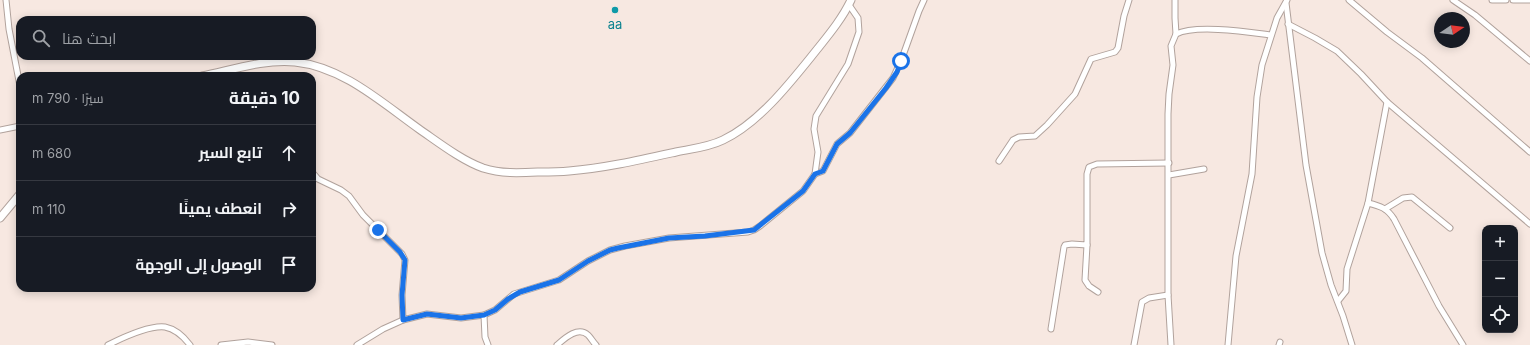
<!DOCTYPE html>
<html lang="ar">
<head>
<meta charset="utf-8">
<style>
	:root { --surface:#171b24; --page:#242831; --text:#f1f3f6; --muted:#9ea1a6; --line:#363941 }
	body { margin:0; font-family:Inter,Cairo,sans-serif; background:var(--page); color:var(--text); direction:rtl }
	.controls { position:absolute; right:12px; bottom:12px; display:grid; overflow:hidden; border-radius:8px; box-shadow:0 2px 10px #0003 }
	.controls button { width:36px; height:36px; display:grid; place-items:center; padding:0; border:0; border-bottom:1px solid var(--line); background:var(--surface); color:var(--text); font:20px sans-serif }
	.compass { position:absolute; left:1434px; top:12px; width:36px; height:36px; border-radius:50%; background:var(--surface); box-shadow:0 2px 10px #0003; rotate:77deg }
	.stop { position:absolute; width:12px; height:12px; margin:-9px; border:3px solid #1a73e8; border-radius:50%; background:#fff }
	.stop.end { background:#1a73e8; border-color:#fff; box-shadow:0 1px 4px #0008 }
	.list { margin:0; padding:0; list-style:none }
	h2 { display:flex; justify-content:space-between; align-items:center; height:52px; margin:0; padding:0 16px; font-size:17px }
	h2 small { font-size:13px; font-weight:400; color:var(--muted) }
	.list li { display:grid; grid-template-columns:26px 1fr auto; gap:12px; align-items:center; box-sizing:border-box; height:56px; padding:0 16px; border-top:1px solid var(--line) }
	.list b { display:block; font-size:15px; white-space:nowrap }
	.list em { font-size:13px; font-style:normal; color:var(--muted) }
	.icon { flex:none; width:22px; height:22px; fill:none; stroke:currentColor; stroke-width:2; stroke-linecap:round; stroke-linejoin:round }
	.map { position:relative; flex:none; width:1530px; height:345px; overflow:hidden; direction:ltr }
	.search { position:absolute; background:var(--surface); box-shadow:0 2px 10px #0003; left:16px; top:16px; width:300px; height:44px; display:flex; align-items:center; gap:10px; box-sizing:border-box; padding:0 14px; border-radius:12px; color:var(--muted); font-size:15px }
	.panel { position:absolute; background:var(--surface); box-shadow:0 2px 10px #0003; left:16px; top:72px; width:300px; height:220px; border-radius:12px; direction:rtl }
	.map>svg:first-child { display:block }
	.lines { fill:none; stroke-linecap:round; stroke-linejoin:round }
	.minor-casing { stroke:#b1a29c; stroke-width:7 }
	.secondary-casing { stroke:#b1a29c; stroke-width:9 }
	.minor { stroke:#fff; stroke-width:5 }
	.secondary { stroke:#fff; stroke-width:7 }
	.route { stroke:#1a73e8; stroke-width:5 }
	.culture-dot { fill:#0f9aa8; stroke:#f7e8e1; stroke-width:1.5 }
	.labels { text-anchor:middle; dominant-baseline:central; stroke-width:3.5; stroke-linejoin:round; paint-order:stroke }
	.culture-label { font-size:13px; fill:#0d838f; stroke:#f7e8e1 }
</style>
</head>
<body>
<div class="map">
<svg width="1530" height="345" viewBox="0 0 1530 345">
	<rect width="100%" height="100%" fill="#f7e8e1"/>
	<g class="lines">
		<defs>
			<g id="minor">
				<polyline points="6,0 9,29 20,86"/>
				<path d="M1175 0V18L1176 34C1196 24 1248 32 1271 35"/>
				<polyline points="1349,0 1387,32 1422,58 1530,152"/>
				<polyline points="1453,0 1475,15 1530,61"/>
				<polyline points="1492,0 1506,0"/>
				<polyline points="1513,0 1530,0"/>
				<polyline points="1286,3 1306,165 1322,253 1331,285 1343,316 1352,345"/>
				<polyline points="1288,24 1315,38 1337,51 1361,74 1387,102 1530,224"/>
				<polyline points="0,130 20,126"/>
				<polyline points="999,161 1013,140 1019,137 1035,136 1047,125 1075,94 1091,59 1115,52 1118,48 1124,16 1129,0"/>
				<polyline points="312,172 318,179 341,190 349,196 363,215 402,254 405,260 402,295 403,320 427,314 461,318 484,315 495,310 514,294 559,280 588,261 610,250 625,246 669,238 748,232 754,230 760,226 803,191 815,174 818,152 814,129 816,116 848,64 859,32 858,18 849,5"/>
				<polyline points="815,174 823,171 837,144 850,133 893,78 901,61 919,11 924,0"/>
				<polyline points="1169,175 1204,169"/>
				<polyline points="1368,203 1387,102"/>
				<polyline points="1385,209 1403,198 1412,197 1450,228"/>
				<polyline points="1087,245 1085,280 1089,286 1098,292"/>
				<path d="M1338 301 1346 291 1347 269 1368 203C1380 206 1387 208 1394 219L1439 306 1463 345"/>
				<polyline points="484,315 485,337 488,345"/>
				<polyline points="1051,329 1064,247 1065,245 1072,244 1087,245 1087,174 1089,167 1097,164 1169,163"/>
				<path d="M108 345C122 338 149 325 165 327 175 329 184 337 190 345"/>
				<polyline points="221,345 248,342 272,345"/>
				<polyline points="357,345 383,329 403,320"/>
				<path d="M557 345C565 338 578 326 588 335 591 338 593 342 596 345"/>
				<polyline points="1134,345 1142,302 1149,298 1168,295"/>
				<polyline points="1171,345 1168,295 1168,114 1169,94 1173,65 1171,46 1176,34"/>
				<polyline points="1228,345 1236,256 1252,174 1257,97 1262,65 1277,18 1287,0"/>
				<polyline points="1279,345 1280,342"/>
			</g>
			<g id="secondary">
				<path d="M202 76C232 70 264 59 295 62 343 67 381 102 419 129 438 142 461 160 483 168 502 174 519 173 539 172 548 172 559 172 569 171 605 168 640 160 676 152 691 149 709 147 723 140 761 122 793 79 819 47 831 32 843 17 851 0"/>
				<polyline points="0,218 20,194"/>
			</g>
		</defs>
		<!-- minor casing -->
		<use href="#minor" class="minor-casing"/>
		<!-- secondary casing -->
		<use href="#secondary" class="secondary-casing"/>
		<!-- minor -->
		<use href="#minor" class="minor"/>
		<!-- secondary -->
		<use href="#secondary" class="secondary"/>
	</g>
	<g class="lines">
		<!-- route -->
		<polyline class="route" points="378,230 400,252 405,260 402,295 403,320 427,314 461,318 484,315 495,310 508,299 520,292 559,280 588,261 610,250 618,248 669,238 705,236 754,230 803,191 815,174 823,171 837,144 850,133 886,88 897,72 901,61"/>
	</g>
	<!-- markers -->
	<circle class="culture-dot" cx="615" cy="10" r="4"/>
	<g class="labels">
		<!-- culture labels -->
		<g class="culture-label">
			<text x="615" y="24">aa</text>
		</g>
	</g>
</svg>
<div class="controls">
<button>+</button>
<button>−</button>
<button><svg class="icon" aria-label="locate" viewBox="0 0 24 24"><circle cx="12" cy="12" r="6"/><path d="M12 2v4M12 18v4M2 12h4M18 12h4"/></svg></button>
</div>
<svg class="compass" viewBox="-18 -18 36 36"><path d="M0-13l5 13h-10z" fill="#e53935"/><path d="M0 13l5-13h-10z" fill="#9ea1a6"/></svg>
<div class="stop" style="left:901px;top:61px"></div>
<div class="stop end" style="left:378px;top:230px"></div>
<div class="search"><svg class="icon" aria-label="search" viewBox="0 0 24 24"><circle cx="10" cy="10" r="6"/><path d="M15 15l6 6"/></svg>ابحث هنا</div>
<section class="panel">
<h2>10 دقيقة<small>سيرًا · 790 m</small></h2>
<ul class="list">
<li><svg class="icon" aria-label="ahead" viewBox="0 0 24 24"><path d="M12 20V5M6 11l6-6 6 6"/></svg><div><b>تابع السير</b></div><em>680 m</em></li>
<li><svg class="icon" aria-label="right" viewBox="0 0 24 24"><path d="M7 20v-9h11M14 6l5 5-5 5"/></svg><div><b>انعطف يمينًا</b></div><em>110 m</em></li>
<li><svg class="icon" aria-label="arrive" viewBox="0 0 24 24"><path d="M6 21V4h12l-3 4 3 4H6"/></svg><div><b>الوصول إلى الوجهة</b></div></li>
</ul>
</section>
</div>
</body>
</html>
